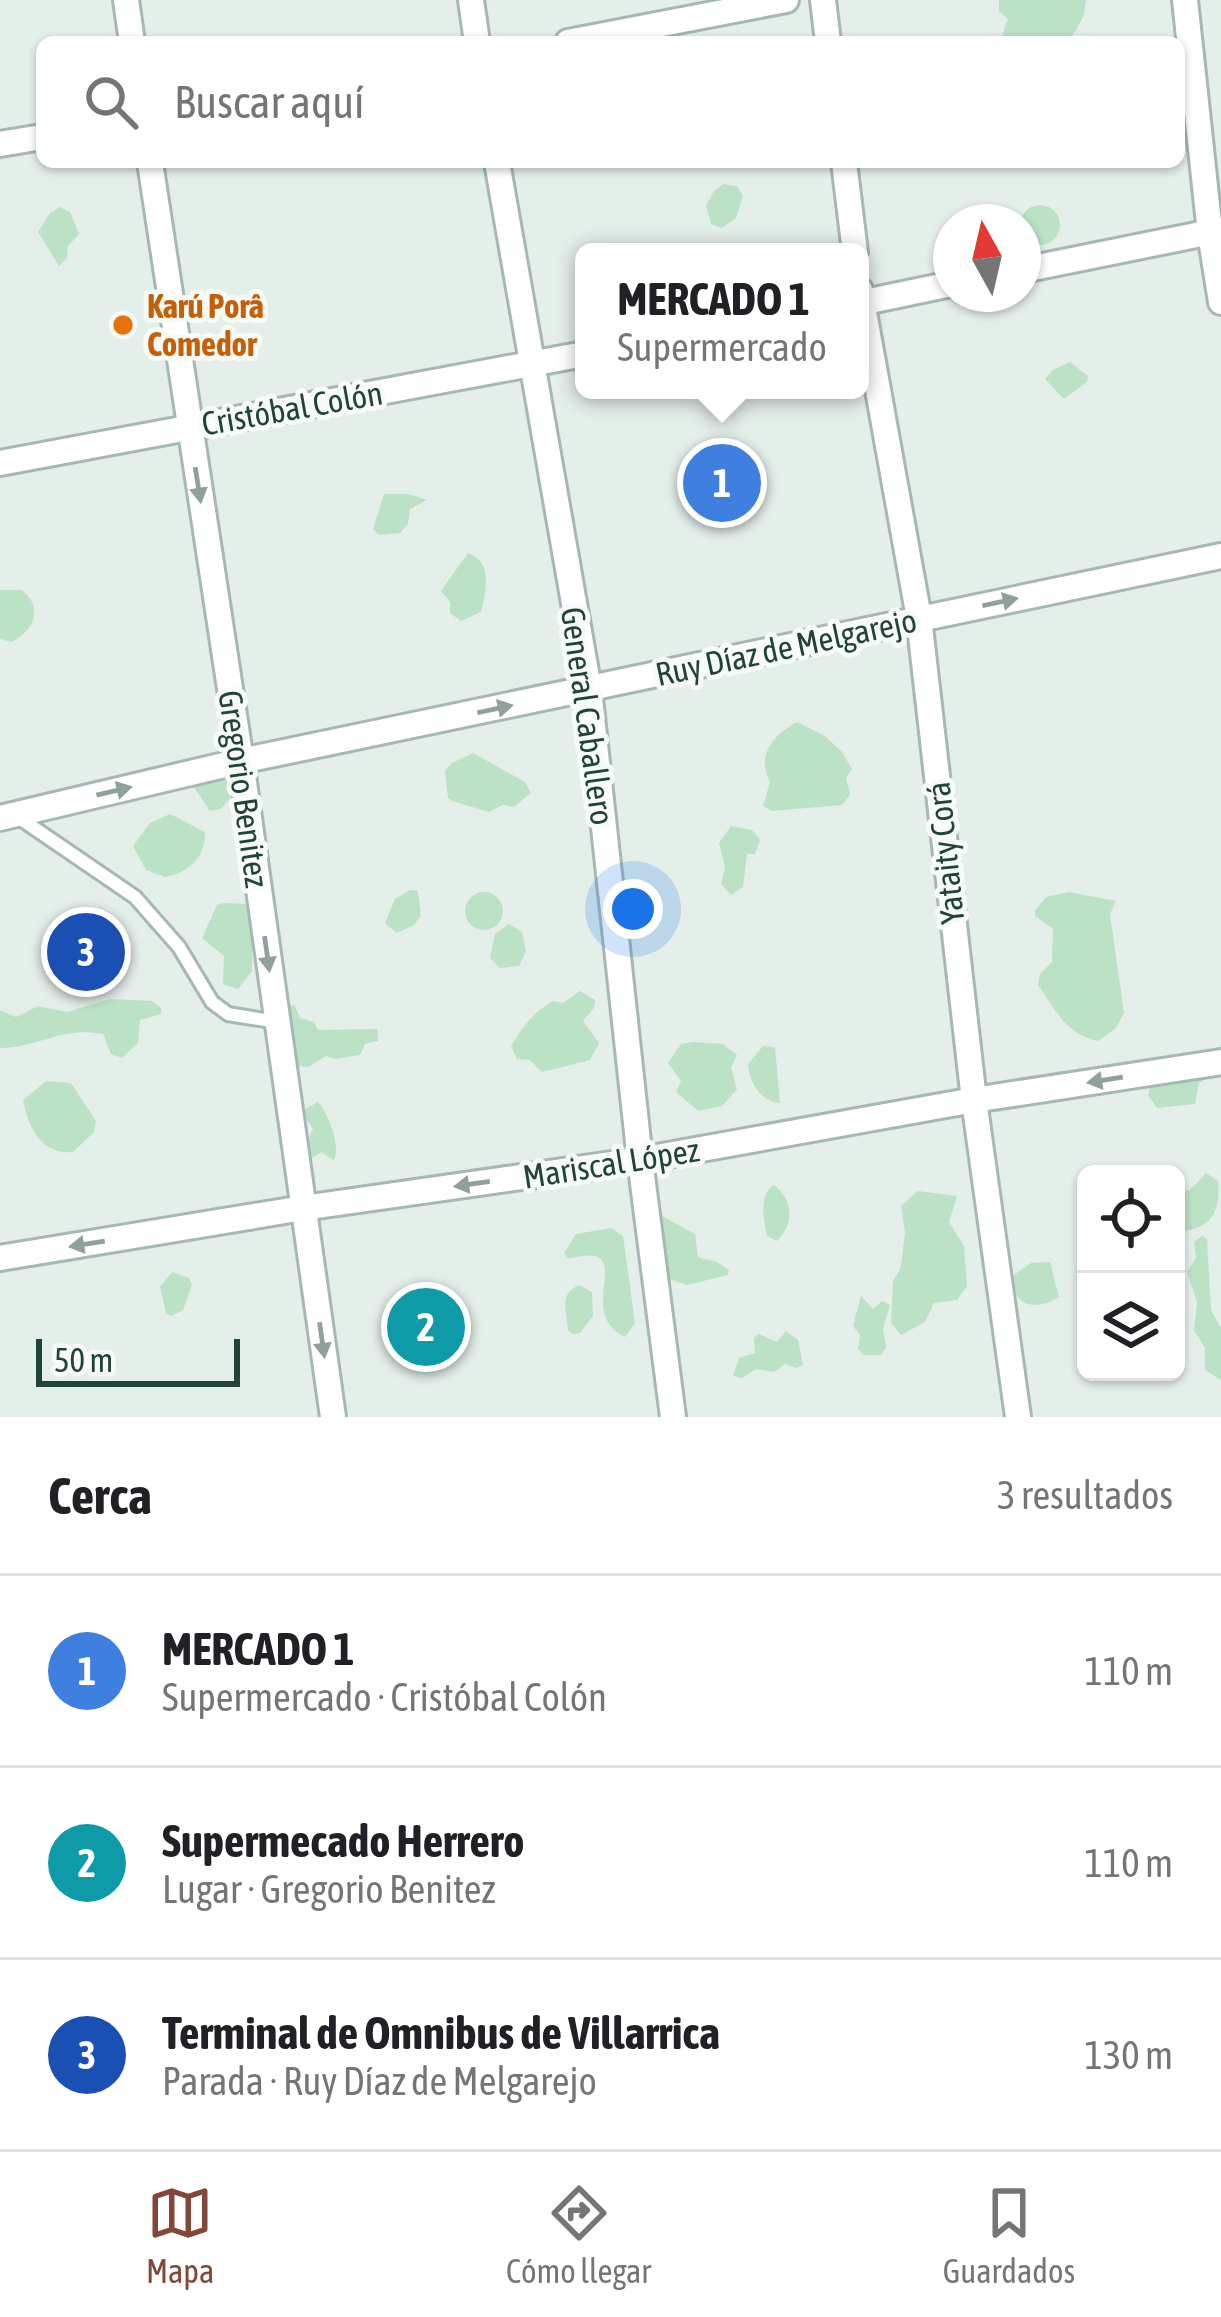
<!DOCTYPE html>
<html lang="es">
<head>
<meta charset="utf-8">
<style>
	:root { --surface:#fff; --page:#f2f2f2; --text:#202124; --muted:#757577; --line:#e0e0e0; --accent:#844639 }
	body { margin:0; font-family:"Asap Condensed",sans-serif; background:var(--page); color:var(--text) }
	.controls { position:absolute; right:36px; bottom:36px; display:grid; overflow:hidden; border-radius:18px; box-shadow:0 3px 9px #0004 }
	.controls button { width:108px; height:108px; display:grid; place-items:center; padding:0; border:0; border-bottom:3px solid var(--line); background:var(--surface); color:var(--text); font:60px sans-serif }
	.compass { position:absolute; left:933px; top:204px; width:108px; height:108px; border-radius:50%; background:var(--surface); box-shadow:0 3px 9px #0004; rotate:352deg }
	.scale { position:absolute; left:36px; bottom:30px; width:204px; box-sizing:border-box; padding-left:12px; border:6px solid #214338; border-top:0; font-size:33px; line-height:42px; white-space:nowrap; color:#214338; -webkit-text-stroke:9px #f6fbf8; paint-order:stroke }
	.you { position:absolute; left:633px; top:909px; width:42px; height:42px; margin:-30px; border:9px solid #fff; border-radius:50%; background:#1a73e8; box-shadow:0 0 0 18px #1a73e833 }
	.badge { display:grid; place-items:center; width:78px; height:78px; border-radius:50%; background:var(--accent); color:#fff; font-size:39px; font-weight:700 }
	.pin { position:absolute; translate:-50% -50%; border:6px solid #fff; box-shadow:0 3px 12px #0006 }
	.popup { position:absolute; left:575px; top:243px; width:294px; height:156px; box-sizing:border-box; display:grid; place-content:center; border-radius:18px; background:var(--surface); filter:drop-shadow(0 3px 9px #0005); font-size:39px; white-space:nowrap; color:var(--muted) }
	.popup b { font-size:45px; color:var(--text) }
	.popup::after { content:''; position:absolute; left:50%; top:100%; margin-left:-24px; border:24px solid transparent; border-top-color:var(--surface) }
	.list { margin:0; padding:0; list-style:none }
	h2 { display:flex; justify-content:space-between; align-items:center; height:156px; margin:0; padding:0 48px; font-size:51px }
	h2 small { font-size:39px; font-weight:400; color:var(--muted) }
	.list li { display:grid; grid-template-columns:78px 1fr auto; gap:36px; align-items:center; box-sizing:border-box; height:192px; padding:0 48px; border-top:3px solid var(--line) }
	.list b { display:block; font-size:45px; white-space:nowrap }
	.list p { margin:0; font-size:39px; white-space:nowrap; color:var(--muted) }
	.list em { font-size:39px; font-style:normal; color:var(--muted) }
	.icon { flex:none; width:66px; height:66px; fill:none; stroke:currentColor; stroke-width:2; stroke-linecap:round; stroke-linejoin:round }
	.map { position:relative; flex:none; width:1221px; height:1417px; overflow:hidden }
	.search { position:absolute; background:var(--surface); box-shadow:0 3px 9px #0004; left:36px; right:36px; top:36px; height:132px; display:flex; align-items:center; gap:30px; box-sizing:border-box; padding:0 42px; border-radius:18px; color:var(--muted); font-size:45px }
	.sheet { height:732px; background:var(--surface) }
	nav { display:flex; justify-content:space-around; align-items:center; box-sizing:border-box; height:168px; border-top:3px solid var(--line); background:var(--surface); font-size:33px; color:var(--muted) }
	nav a { display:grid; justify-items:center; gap:6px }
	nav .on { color:var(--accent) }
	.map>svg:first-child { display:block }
	.green { fill:#bbe2c4 }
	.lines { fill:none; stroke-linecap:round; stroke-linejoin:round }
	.lane-casing { stroke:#a6b8b1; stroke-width:18 }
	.street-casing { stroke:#a6b8b1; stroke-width:30 }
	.lane { stroke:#fff; stroke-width:12 }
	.street { stroke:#fff; stroke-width:24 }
	.oneway { fill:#90a19c }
	.food-dot { fill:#e8710a; stroke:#f6fbf8; stroke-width:4.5 }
	.labels { text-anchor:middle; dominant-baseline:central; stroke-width:10; stroke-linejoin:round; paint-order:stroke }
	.food-label { font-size:33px; font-weight:bold; fill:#c56008; stroke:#f6fbf8; text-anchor:start }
	.street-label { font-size:33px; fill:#214338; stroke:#f6fbf8 }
</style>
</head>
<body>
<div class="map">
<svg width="1221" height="1417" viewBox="0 0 1221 1417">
	<rect width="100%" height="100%" fill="#e4efea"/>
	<!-- green -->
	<g class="green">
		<polygon points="999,0 1086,0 1084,15 1069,42 1000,42 1008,19 999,11"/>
		<polygon points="723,184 737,186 743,196 736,218 722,228 711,224 706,206 714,191"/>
		<circle cx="1040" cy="225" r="20"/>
		<polygon points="60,207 70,212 79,234 68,246 67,258 59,266 38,232 50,213"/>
		<polygon points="1070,362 1088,376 1087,382 1064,399 1045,379 1053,370"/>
		<polygon points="384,494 408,494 427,500 410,509 408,524 400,533 379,535 373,529"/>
		<path d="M468 553C492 561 487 589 481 612L461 621 450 613V602L441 591Z"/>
		<path d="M0 590H22C44 608 34 630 12 642L0 639Z"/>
		<path d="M797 722 825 736 842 752 852 769 846 778 850 795 842 805 772 811 763 806 770 782C756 755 773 735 797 722Z"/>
		<polygon points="473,753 525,782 531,793 514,807 503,805 489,812 452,801 448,798 445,771 452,763"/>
		<polygon points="229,768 232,796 221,809 210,811 191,783"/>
		<path d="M170 814 205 832C206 856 189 873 165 877L146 870 133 846 150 823Z"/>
		<polygon points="731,826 752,830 760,840 755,854 747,854 743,887 731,895 721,884 725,867 719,843"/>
		<polygon points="410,890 418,891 421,915 414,925 397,933 385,923 395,899"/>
		<path d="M1069 892 1116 901 1110 914 1124 1013 1116 1028 1098 1041C1066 1035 1055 1009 1038 985L1040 974 1052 962 1053 929 1035 916V910L1046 897Z"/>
		<circle cx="484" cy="911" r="19"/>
		<path d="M223 903 251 904C253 920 253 953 252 971L238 989 223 984 224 956 202 938 217 905Z"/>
		<polygon points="509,924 522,932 526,951 519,966 500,968 490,958 495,934"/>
		<path d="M580 991 595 1000 594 1008 583 1021 599 1043 590 1060 542 1072 530 1060 517 1059 511 1046C524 1026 532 1013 553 1001L563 1003Z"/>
		<path d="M111 999 152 1001 161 1008V1014L140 1020 138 1043 122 1058 111 1054 103 1034C60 1026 39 1048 0 1048V1010L16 1017 38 1006 67 1012Z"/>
		<polygon points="289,1004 295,1006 300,1018 314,1022 318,1030 378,1029 378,1041 365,1044 360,1055 336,1059 326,1056 308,1067 297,1066 292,1074 285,1008"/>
		<polygon points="693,1042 723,1044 737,1055 731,1067 737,1089 722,1106 698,1111 676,1092 681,1081 668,1063 681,1044"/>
		<path d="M763 1046 775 1047 780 1103C761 1102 749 1082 748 1064Z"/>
		<polygon points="1193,1073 1205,1079 1199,1083 1195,1104 1157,1108 1148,1095 1151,1084"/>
		<path d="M46 1081 71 1083 96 1121 94 1132 73 1152C41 1155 28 1127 23 1100Z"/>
		<path d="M318 1102C329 1114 341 1147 334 1161L322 1152 310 1159 304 1152 313 1128 300 1112Z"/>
		<path d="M1206 1173 1218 1181C1221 1210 1212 1228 1183 1231L1176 1226V1192L1190 1190Z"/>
		<path d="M774 1185C793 1200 795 1223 777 1241L767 1236C764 1219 758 1195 774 1185Z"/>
		<polygon points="918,1191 957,1196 949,1222 964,1246 967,1286 957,1300 934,1303 925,1322 901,1335 891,1323 893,1282 901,1266 905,1233 901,1206"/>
		<polygon points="662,1216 695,1234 698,1257 717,1262 729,1270 728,1275 687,1285 663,1277 658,1266 665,1253 657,1219"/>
		<path d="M611 1228 623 1236 635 1323 625 1337C582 1316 619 1268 598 1257 591 1253 575 1258 567 1258L564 1253 576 1234Z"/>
		<polygon points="1202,1236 1207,1239 1211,1310 1221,1328 1221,1380 1205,1370 1205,1348 1194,1330 1197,1302 1187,1272 1196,1258 1194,1242"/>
		<path d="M1050 1262 1059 1297C1036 1311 1014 1308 1011 1277L1031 1263Z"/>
		<polygon points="172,1272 189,1278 192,1285 183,1310 171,1316 166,1313 160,1287"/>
		<path d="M579 1285 592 1292 593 1316 580 1333 573 1334 568 1331C568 1312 557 1295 579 1285Z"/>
		<polygon points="861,1296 873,1309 882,1301 890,1305 883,1329 886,1347 881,1355 864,1355 858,1349 860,1335 853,1326"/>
		<polygon points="786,1331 798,1340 803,1365 796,1368 785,1364 774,1372 756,1369 742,1378 733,1376 739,1358 755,1353 754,1338 759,1334 777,1342"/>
	</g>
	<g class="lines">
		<defs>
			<polyline id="lane" points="15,815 135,897 179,947 212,1002 228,1014 277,1022"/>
			<g id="street">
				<polyline points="126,0 132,42"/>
				<polyline points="471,0 477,42"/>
				<polyline points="823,0 828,42"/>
				<polyline points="1185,0 1210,233 1221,302"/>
				<polyline points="568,42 786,0"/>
				<polyline points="0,144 42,137"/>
				<polyline points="150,162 241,761 333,1417"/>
				<polyline points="497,162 589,689 640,1160 673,1417"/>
				<polyline points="844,162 855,252"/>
				<polyline points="1023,270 1221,230"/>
				<polyline points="860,290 919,618 974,1100 1018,1417"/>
				<polyline points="860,303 951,284"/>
				<polyline points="0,463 584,354"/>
				<polyline points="0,818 241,761 1221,556"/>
				<polyline points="0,1258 303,1208 640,1160 974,1100 1221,1062"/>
			</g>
		</defs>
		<!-- lane casing -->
		<use href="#lane" class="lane-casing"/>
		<!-- street casing -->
		<use href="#street" class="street-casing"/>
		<!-- lane -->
		<use href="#lane" class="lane"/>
		<!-- street -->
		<use href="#street" class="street"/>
	</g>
	<!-- one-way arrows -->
	<defs><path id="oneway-solid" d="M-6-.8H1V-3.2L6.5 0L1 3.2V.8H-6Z" transform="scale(3)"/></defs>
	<g class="oneway">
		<use href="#oneway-solid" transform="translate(198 485) rotate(81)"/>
		<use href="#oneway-solid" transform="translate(1000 602) rotate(-12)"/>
		<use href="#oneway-solid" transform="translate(495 709) rotate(-12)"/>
		<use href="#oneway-solid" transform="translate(114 791) rotate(-13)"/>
		<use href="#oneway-solid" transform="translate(267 954) rotate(82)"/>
		<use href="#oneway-solid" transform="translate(1105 1080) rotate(171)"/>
		<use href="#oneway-solid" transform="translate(472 1184) rotate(172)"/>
		<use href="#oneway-solid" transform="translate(87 1244) rotate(171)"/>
		<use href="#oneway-solid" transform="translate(322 1340) rotate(82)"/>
	</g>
	<!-- markers -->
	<circle class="food-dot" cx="123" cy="325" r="12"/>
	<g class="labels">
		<!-- food labels -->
		<g class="food-label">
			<text x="147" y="306">Karú Porâ<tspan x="147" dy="38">Comedor</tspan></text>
		</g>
		<!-- street labels -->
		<g class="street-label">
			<text transform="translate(292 408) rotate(-10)">Cristóbal Colón</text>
			<text transform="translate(786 647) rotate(-12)">Ruy Díaz de Melgarejo</text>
			<text transform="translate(588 716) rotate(82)">General Caballero</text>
			<text transform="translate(244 789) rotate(82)">Gregorio Benitez</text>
			<text transform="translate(945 853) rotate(-96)">Yataity Corá</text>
			<text transform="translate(611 1163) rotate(-9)">Mariscal López</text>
		</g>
	</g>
</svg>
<div class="controls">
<button><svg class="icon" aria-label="locate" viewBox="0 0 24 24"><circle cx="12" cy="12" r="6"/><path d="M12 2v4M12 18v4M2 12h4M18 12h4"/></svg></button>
<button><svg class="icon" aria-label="layers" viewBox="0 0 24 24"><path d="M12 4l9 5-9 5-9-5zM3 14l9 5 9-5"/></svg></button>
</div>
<svg class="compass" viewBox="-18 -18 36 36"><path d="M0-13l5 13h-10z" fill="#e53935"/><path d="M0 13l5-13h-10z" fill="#757577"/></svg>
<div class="scale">50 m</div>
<div class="you"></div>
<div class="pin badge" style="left:722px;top:483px;background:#3f7fe0">1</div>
<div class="popup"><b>MERCADO 1</b>Supermercado</div>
<div class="pin badge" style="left:426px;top:1327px;background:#0f9aa8">2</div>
<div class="pin badge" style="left:86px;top:952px;background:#1a4fb4">3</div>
<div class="search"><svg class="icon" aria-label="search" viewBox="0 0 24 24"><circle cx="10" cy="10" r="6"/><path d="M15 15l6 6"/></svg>Buscar aquí</div>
</div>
<section class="sheet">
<h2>Cerca<small>3 resultados</small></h2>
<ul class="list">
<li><span class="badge" style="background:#3f7fe0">1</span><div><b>MERCADO 1</b><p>Supermercado · Cristóbal Colón</p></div><em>110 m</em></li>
<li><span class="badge" style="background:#0f9aa8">2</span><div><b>Supermecado Herrero</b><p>Lugar · Gregorio Benitez</p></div><em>110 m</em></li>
<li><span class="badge" style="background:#1a4fb4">3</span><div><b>Terminal de Omnibus de Villarrica</b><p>Parada · Ruy Díaz de Melgarejo</p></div><em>130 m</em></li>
</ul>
</section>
<nav>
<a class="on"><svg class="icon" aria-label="map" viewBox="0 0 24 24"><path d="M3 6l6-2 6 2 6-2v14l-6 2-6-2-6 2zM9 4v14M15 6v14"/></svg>Mapa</a>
<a><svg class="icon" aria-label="directions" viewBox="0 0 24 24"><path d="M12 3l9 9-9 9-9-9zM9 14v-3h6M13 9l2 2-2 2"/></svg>Cómo llegar</a>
<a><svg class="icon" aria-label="saved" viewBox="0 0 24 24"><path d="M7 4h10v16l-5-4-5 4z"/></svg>Guardados</a>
</nav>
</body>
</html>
